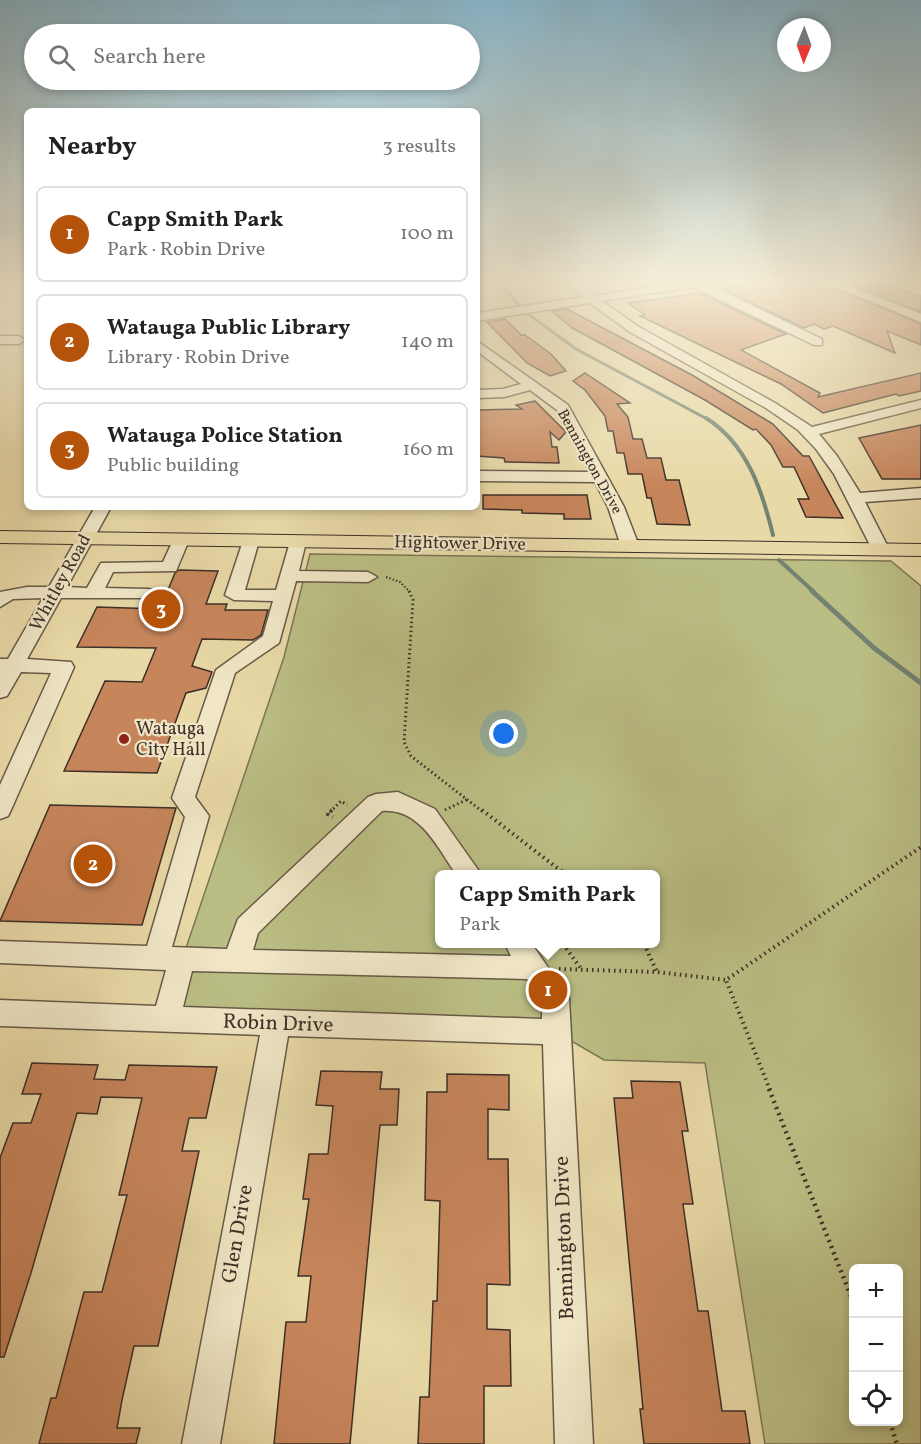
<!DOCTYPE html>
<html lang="en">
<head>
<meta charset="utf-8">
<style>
	:root { --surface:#fff; --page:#f2f2f2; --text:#222; --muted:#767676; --line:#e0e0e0; --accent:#b45309 }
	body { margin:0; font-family:Vollkorn,serif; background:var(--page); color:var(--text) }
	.controls { position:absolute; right:18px; bottom:18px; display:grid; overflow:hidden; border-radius:9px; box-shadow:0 3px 9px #0003 }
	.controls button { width:54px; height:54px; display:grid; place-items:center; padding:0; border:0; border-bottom:2px solid var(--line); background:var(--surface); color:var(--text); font:30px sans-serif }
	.compass { position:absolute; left:777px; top:18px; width:54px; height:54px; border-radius:50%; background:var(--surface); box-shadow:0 3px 9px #0003; rotate:181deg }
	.you { position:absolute; left:504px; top:734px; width:21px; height:21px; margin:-15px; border:4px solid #fff; border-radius:50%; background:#1a73e8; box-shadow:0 0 0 9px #1a73e833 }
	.badge { display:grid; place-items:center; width:39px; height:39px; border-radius:50%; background:var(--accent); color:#fff; font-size:20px; font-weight:700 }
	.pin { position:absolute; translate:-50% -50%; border:3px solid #fff; box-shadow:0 2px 6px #0006 }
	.popup { position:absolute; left:435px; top:870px; width:225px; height:78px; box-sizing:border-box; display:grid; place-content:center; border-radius:9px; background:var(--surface); filter:drop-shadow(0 2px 4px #0005); font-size:20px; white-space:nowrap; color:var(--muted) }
	.popup b { font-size:22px; color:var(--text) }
	.popup::after { content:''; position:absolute; left:50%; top:100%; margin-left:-12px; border:12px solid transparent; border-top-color:var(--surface) }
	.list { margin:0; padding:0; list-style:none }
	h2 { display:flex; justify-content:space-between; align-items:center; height:78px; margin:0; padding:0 24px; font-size:26px }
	h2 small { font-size:20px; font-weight:400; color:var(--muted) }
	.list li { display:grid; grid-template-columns:39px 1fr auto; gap:18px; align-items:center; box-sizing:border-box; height:96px; margin:0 12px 12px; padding:0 12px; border:2px solid var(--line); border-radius:9px }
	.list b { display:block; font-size:22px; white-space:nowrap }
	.list p { margin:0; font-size:20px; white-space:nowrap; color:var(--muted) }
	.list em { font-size:20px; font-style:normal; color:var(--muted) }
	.icon { flex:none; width:33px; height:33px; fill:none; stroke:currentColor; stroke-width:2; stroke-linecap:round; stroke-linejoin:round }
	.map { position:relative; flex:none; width:921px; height:1444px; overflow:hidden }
	.search { position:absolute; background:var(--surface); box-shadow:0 3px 9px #0003; left:24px; top:24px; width:456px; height:66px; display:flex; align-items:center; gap:15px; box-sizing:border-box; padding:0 21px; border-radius:33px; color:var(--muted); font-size:22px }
	.panel { position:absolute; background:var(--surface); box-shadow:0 3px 9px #0003; left:24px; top:108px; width:456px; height:402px; border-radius:9px }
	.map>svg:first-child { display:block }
	.green { fill:#babe84; stroke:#7c7656; stroke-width:1.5; fill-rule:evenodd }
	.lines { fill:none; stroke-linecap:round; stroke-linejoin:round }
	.stream-far2 { stroke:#748271; stroke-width:3 }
	.stream-far1 { stroke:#748271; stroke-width:4 }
	.stream { stroke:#748271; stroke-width:5 }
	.building { fill:#c7855b; stroke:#3d2f27; stroke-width:1.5 }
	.minor-casing { stroke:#685a47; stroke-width:3 }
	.major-casing { stroke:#3d2f27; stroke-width:2 }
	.path-far3 { stroke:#3d2f27; stroke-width:2; stroke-dasharray:1.5 2; stroke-linecap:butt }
	.path-far2 { stroke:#3d2f27; stroke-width:3; stroke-dasharray:1.5 3; stroke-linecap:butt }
	.path-far1 { stroke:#3d2f27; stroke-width:4; stroke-dasharray:1.5 4; stroke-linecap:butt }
	.path { stroke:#3d2f27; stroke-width:4.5; stroke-dasharray:2 4.5; stroke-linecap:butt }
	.minor { fill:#f0e6c6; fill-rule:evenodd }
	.major { fill:#e8d9a7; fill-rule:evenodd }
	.poi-dot { fill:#8f2418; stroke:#f0e6c6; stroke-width:2 }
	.labels { text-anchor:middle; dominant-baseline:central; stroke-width:4.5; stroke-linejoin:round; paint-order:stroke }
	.far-street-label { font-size:15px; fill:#3d2f27; stroke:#f0e6c6 }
	.street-label { font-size:18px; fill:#3d2f27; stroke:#f0e6c6 }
	.poi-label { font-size:18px; fill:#3d2f27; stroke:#f0e6c6; text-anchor:start }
	.near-street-label { font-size:21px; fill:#3d2f27; stroke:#f0e6c6 }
</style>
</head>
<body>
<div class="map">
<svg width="921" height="1444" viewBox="0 0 921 1444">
	<rect width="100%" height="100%" fill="#e8d9a7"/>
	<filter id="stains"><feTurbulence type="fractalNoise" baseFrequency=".00333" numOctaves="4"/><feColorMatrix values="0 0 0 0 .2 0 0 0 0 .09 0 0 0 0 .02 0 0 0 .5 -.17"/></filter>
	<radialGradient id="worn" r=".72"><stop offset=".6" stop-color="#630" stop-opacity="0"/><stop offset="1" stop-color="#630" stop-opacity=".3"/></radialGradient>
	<!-- green -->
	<path class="green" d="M310 554 891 561 921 586V1444H765L705 1063 604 1060 556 1032 166 1020 182 960 284 657ZM440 874H656V944H440ZM854 1268H898V1422H854Z"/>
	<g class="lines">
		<!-- stream-far2 -->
		<g class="stream-far2">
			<polyline points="500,283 522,308"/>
			<polyline points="528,314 576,349 709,420"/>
		</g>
		<!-- stream-far1 -->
		<g class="stream-far1">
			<path d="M706 418C747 444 762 490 773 535"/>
			<polyline points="779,560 814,592"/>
		</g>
		<!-- stream -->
		<polyline class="stream" points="812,591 874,648 921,683"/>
	</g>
	<!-- building -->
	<g class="building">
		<polygon points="757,283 824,283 921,324 921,345 887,331 895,353 833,326 824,329 814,324 804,328 723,289"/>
		<polygon points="848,283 882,283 921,296 921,312"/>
		<polygon points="700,293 786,334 741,350 820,393 818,397 921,373 921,391 899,396 896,394 823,413 781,384 640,316 645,315 628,303"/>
		<polygon points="567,309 692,375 773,424 803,456 809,456 843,518 806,517 798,499 809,499 794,467 783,467 771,445 756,429 753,430 705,400 572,328 552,311"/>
		<polygon points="505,319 521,335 525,335 551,354 566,371 550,376 527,363 487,322"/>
		<polygon points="585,373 630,403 617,404 628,417 633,439 642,439 647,458 661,458 666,480 679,480 690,525 657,524 651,498 647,498 642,474 628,474 624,453 617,453 613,431 608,431 605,416 585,390 573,381"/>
		<polygon points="535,401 566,432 559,440 550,432 552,447 557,447 559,463 505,462 504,458 477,456 477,410 522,409 516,405"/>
		<polygon points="921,425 921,479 882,479 859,438"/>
		<polygon points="483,495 587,495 591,519 564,519 564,514 522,513 522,510 483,509"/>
		<polygon points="179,570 218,571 206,604 227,604 225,610 268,610 261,635 253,640 202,639 192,666 212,672 206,688 186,693 157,773 64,771 105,681 142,682 156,648 77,647 97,607 160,609 175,573"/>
		<polygon points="50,805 176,808 142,925 0,921"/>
		<polygon points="32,1063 98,1065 94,1079 125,1080 129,1065 217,1067 206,1118 189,1118 182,1151 199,1151 158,1346 134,1346 122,1400 117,1428 140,1428 136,1444 39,1444 51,1398 56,1398 84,1292 102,1292 127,1195 119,1195 142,1098 101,1097 97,1114 77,1113 31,1273 4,1357 0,1357 0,1158 13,1123 31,1123 41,1094 22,1094"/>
		<polygon points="321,1071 382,1072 380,1089 399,1089 397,1125 380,1125 350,1444 274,1444 286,1322 306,1322 311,1276 298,1276 309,1199 303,1199 309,1154 328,1154 333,1106 316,1105"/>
		<polygon points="447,1074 509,1075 509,1110 488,1109 488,1159 508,1159 510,1285 487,1284 487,1329 510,1330 511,1386 484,1386 484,1444 418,1444 420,1397 429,1397 433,1301 437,1301 440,1201 425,1200 427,1092 447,1092"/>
		<polygon points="631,1081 680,1082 688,1131 682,1131 693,1204 683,1204 698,1311 708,1311 722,1411 745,1411 750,1444 644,1444 640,1409 643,1409 614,1098 633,1098"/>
	</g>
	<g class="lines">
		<defs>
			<g id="minor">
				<polygon points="567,283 580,283 595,296 677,283 705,283 822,339 822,345 814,345 693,287 602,301 639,327 775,403 812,427 921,400 921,408 819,434 837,456 860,493 921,488 921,498 865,502 889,549 886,553 874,553 834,474 816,449 798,430 766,408 630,332 590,303 477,321 477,313 583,297"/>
				<polygon points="826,283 842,283 921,314 921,322"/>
				<polygon points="0,336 19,336 25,340 19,344 0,344"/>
				<polygon points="477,341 568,405 624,507 639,546 636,550 624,550 621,546 608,507 595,482 477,481 477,471 590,472 557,410 530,390 504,397 477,398 477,390 503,389 521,384 477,351"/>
				<polygon points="95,507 111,507 67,587 87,588 101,563 163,562 175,536 187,536 189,540 176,571 113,572 105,588 148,589 154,590 157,594 154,598 61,598 27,659 71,662 74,667 11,810 8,816 0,819 0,785 51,673 21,672 7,696 0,698 0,659 8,659 43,598 13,599 0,607 0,592 27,587 49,587"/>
				<path d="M251 536 259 541 245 590H276L290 542 298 537 306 542 299 571 368 572 377 577 368 582 296 581 279 643 235 673 195 797 209 816 172 947 227 949 238 919 368 797 376 794 398 792 435 809 481 874H456C437 847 420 808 382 811L258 933 253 950 511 956 505 944H532L569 998 593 1444H555L543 1044 288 1036 220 1444H182L260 1035 0 1026V1000L156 1006 166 970 0 963V941L147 946 185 817 172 798 216 670 263 636 273 601 234 600 225 595 243 541ZM192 971 527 979 542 1001V1019L183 1007Z"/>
			</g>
			<polygon id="major" points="0,531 921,544 921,556 0,543"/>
		</defs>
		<!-- minor casing -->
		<use href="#minor" class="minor-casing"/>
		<!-- major casing -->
		<use href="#major" class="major-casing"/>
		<!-- path-far3 -->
		<polyline class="path-far3" points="386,577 400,582 410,592"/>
		<!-- path-far2 -->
		<g class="path-far2">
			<polyline points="409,591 413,600 404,742 411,756 483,812"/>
			<polyline points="445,810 468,799"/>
			<polyline points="330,812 341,801 347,805"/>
		</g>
		<!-- path-far1 -->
		<g class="path-far1">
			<polyline points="332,810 328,814 333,817"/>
			<polyline points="482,810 565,874"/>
			<polyline points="563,944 582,970"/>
			<polyline points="644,944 657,972"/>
			<polyline points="559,969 657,972 726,980"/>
			<polyline points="770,1090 726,980 921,847"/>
		</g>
		<!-- path -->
		<g class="path">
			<polyline points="769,1089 854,1304"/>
			<polyline points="890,1422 897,1444"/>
		</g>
		<!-- minor -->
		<use href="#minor" class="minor"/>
		<!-- major -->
		<use href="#major" class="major"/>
	</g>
	<!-- sky -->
	<linearGradient id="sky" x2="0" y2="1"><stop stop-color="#88b6cc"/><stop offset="0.58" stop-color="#f5eed7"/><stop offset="1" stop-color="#f5eed7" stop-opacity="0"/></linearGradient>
	<rect width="921" height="485" fill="url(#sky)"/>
	<!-- markers -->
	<circle class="poi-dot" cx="124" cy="739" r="6"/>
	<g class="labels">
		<!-- far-street labels -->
		<g class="far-street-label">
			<text transform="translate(589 462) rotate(61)">Bennington Drive</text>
		</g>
		<!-- street labels -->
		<g class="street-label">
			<text transform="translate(460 544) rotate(1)">Hightower Drive</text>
			<text transform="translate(61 583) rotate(-61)">Whitley Road</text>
		</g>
		<!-- poi labels -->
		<g class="poi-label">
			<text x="136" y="729">Watauga<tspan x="136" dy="21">City Hall</tspan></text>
		</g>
		<!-- near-street labels -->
		<g class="near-street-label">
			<text transform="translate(278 1024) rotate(2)">Robin Drive</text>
			<text transform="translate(238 1234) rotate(-80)">Glen Drive</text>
			<text transform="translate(565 1238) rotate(-92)">Bennington Drive</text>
		</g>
	</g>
	<rect width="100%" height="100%" filter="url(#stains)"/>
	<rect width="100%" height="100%" fill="url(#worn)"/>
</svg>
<div class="controls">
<button>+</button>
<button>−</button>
<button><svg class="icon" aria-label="locate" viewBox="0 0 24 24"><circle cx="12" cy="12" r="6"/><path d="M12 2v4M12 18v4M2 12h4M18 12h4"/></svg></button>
</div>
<svg class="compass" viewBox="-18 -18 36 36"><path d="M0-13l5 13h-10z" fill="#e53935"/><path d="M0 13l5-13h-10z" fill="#767676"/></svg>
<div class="you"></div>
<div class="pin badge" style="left:548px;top:990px">1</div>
<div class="popup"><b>Capp Smith Park</b>Park</div>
<div class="pin badge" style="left:93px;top:864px">2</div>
<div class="pin badge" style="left:161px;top:609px">3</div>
<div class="search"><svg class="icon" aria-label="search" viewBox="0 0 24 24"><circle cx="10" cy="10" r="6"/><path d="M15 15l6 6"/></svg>Search here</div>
<section class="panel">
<h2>Nearby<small>3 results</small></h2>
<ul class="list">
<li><span class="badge">1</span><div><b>Capp Smith Park</b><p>Park · Robin Drive</p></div><em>100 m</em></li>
<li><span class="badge">2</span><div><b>Watauga Public Library</b><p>Library · Robin Drive</p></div><em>140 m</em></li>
<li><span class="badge">3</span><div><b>Watauga Police Station</b><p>Public building</p></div><em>160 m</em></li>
</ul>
</section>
</div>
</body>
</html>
